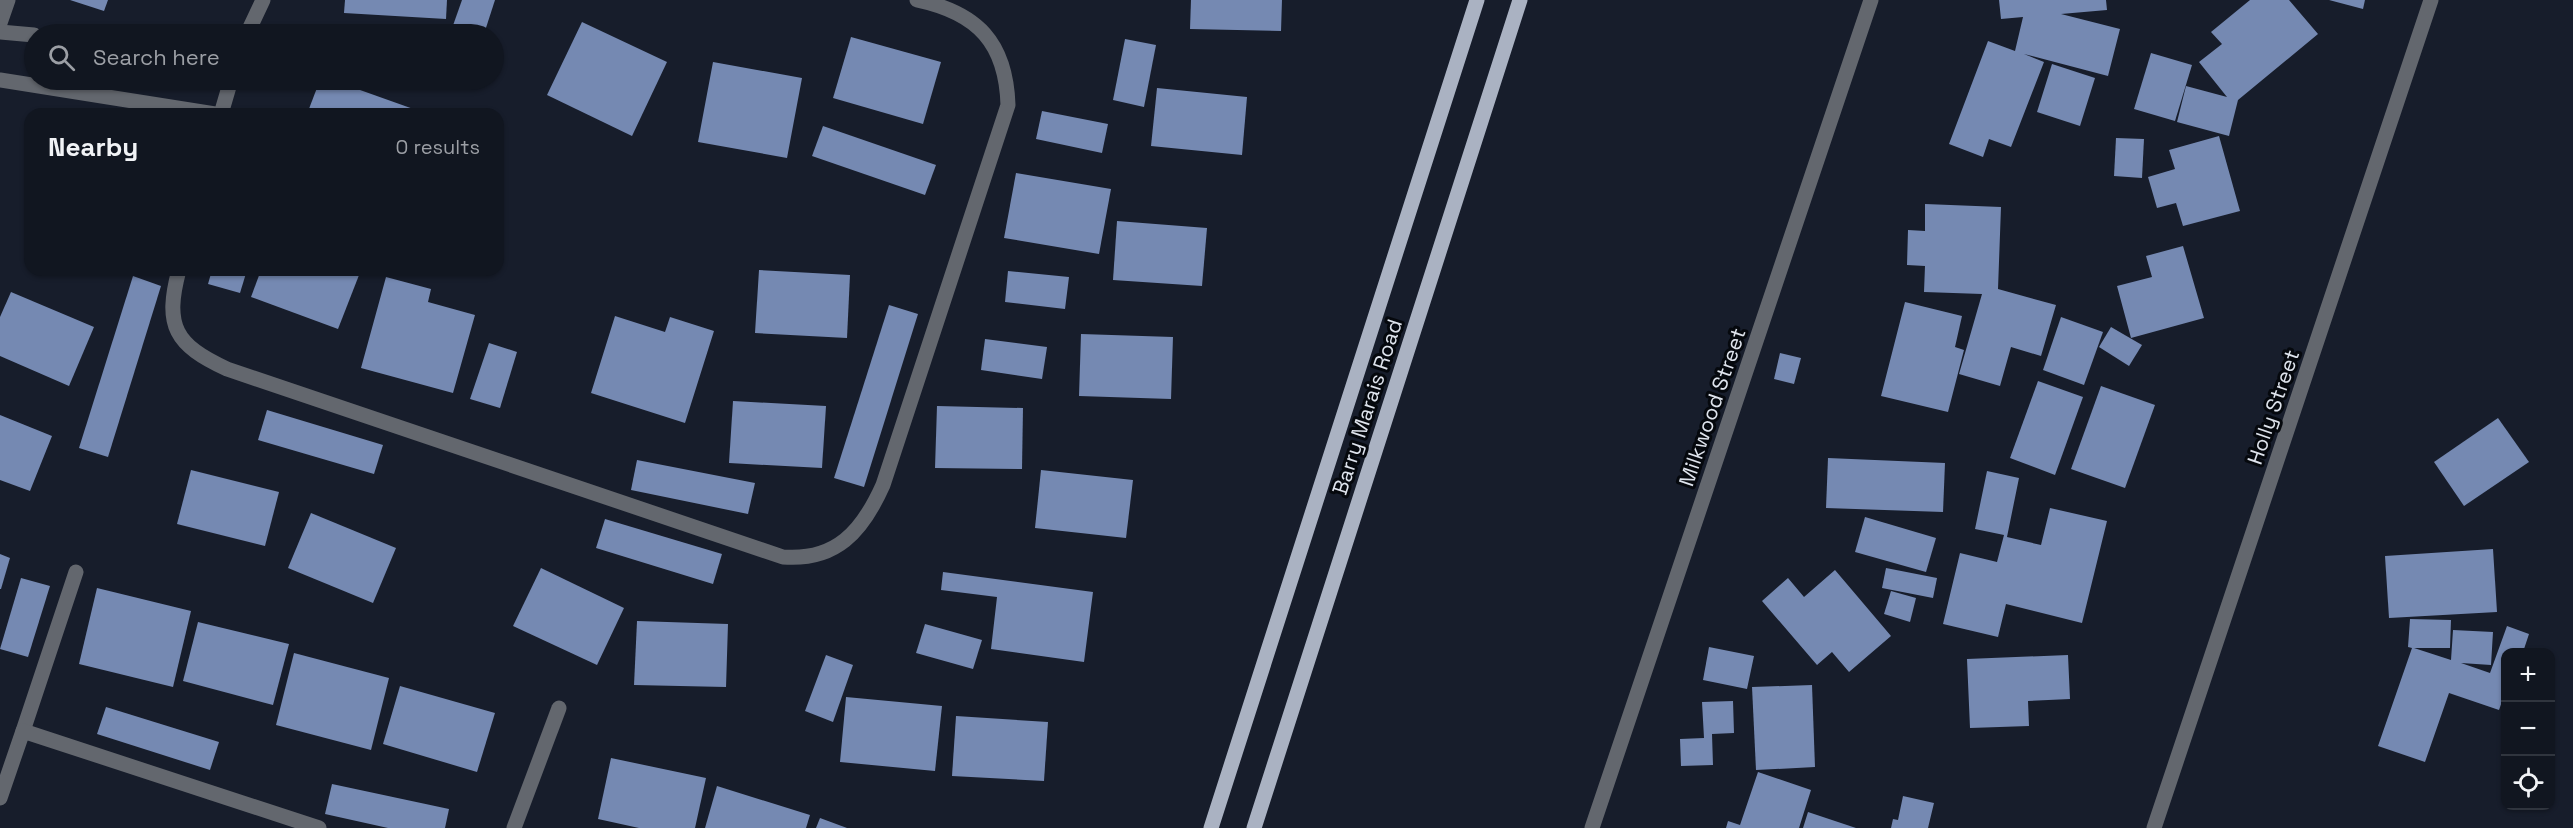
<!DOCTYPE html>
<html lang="en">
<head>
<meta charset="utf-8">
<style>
	:root { --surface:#111620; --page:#1e232d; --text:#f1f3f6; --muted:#9c9fa5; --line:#30353e }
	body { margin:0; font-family:"Space Grotesk",sans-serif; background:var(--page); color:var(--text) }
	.controls { position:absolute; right:18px; bottom:18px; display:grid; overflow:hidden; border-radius:12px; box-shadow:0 2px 4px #0004 }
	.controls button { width:54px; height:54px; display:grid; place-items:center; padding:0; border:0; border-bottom:2px solid var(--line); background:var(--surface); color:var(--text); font:30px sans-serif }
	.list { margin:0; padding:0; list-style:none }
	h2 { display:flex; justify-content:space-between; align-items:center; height:78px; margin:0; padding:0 24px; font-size:26px }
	h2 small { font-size:20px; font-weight:400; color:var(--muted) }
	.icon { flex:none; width:33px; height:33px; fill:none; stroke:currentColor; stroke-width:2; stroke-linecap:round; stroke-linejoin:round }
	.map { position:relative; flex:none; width:2573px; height:828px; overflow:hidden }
	.search { position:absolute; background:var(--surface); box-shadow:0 2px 4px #0004; left:24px; top:24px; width:480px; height:66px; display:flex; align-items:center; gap:15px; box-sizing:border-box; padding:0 21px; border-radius:33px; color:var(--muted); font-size:22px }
	.panel { position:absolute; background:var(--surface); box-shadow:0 2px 4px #0004; left:24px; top:108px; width:480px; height:168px; border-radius:18px }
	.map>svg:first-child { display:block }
	.building { fill:#7589b2 }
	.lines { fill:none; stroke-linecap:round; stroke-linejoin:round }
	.minor { stroke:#63676e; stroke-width:15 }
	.major { stroke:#aab2c2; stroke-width:15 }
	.labels { text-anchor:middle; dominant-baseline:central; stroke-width:6; stroke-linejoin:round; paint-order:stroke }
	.street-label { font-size:21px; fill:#dfe4ed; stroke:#05080d }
</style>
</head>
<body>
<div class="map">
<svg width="2573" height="828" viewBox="0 0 2573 828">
	<rect width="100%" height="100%" fill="#171d2b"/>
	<!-- building -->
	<g class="building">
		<polygon points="70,0 108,0 104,11"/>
		<polygon points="345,0 447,0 446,19 344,13"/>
		<polygon points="462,0 495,0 484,34 450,34"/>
		<polygon points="1191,0 1282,0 1281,31 1190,29"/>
		<polygon points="1999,0 2106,0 2107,10 2061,14 2120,29 2108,76 2024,54 2044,62 2011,147 1989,139 1983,157 1949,144 1988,41 2015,51 2023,17 2001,19"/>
		<polygon points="2250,0 2289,0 2318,34 2238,100 2229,136 2177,122 2186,86 2227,97 2199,62 2222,44 2211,32"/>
		<polygon points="2329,0 2365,0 2363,9"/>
		<polygon points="582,22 667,62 632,136 547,95"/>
		<polygon points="851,37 941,62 923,124 833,98"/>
		<polygon points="1125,39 1156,45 1144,107 1113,100"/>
		<polygon points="2151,53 2192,65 2175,121 2134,109"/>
		<polygon points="713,62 802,78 787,158 698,142"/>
		<polygon points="2052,64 2095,78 2080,126 2037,112"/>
		<polygon points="320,80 332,80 419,111 418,114 307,114"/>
		<polygon points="1157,88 1247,97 1242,155 1151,146"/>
		<polygon points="1042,111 1108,124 1102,153 1036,139"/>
		<polygon points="823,126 936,165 925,195 812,156"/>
		<polygon points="2219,136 2240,211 2183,226 2176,203 2157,208 2148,177 2175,169 2169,150"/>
		<polygon points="2116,138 2144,139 2142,178 2114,176"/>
		<polygon points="1016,173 1111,189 1099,254 1004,238"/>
		<polygon points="1925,204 2001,207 1998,289 2056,305 2041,356 2011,347 2000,386 1959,374 1982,294 1924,292 1925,266 1907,265 1908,230 1925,231"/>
		<polygon points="1117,221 1207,228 1202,286 1113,280"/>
		<polygon points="2183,246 2204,318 2131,338 2117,286 2152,277 2146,256"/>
		<polygon points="212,270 247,270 240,293 208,284"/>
		<polygon points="261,270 361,270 338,329 251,297"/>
		<polygon points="759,270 850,275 847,338 755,333"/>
		<polygon points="1008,271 1069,277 1065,309 1005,302"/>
		<polygon points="133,276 161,286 108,457 79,448"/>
		<polygon points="386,277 431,289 428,302 475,315 453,393 361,368"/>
		<polygon points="11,292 94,327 69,386 0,356 0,317"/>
		<polygon points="1905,302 1962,316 1955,347 1964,350 1948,412 1881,396"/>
		<polygon points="889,305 918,314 864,487 834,478"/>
		<polygon points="615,316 665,332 670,317 714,331 685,423 591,393"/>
		<polygon points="2061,317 2103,332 2084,385 2043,370"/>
		<polygon points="2111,327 2142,345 2129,366 2099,347"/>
		<polygon points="1081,334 1173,337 1171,399 1079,396"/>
		<polygon points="985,339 1047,347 1042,379 981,370"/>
		<polygon points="489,343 517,352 500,408 470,399"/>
		<polygon points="1780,353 1801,358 1794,384 1774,379"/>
		<polygon points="2038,381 2083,397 2055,475 2010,458"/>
		<polygon points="2101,386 2155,405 2125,488 2071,469"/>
		<polygon points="733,401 826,406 822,468 729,463"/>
		<polygon points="937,406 1023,408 1022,469 935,468"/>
		<polygon points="267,410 383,445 374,474 258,440"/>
		<polygon points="0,415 52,436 30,491 0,480"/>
		<polygon points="2498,418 2529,462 2464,506 2434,462"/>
		<polygon points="1828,458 1945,463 1943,512 1826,508"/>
		<polygon points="637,460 755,483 748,514 631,490"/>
		<polygon points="191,470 279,492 265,546 177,524"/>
		<polygon points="1041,470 1133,480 1126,538 1035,528"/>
		<polygon points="1987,471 2019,478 2007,537 2041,545 2050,508 2107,521 2082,623 2006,604 1998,637 1943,624 1960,553 1997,562 2004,535 1975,529"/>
		<polygon points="311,513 396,548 373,603 288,568"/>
		<polygon points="1865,517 1936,538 1926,572 1855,552"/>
		<polygon points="605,519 722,554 713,584 596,548"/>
		<polygon points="2493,549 2497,612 2389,618 2385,556"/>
		<polygon points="0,554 10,558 1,589 0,589"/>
		<polygon points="541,568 624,608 597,665 513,626"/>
		<polygon points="1886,568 1937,578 1933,598 1882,588"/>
		<polygon points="1835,570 1891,636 1849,672 1832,652 1817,665 1762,601 1788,578 1804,597"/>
		<polygon points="943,572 1093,592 1084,662 991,649 997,597 941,590"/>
		<polygon points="21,578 50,586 28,657 0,649"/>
		<polygon points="97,588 191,611 173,687 79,664"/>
		<polygon points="1891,591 1916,598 1910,622 1884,614"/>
		<polygon points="2410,619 2451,620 2450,648 2414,648 2451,660 2453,630 2493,632 2491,665 2461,663 2490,673 2507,626 2529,634 2523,652 2505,652 2505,693 2499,710 2449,693 2425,762 2378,746 2412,648 2408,647"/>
		<polygon points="637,621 728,624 726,687 634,685"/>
		<polygon points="198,622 289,644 273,705 183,681"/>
		<polygon points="925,624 982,640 973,669 916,653"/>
		<polygon points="1709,647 1754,656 1747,689 1703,680"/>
		<polygon points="294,653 389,678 371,750 276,725"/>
		<polygon points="826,655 853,665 833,722 805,711"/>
		<polygon points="2068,655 2070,699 2028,701 2029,726 1970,728 1967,659"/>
		<polygon points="1812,685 1815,767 1756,770 1752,687"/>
		<polygon points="400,686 495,713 477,772 383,744"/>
		<polygon points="846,697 942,706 935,771 840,762"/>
		<polygon points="1733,701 1734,733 1712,734 1713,765 1681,766 1680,739 1704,738 1702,702"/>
		<polygon points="106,707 219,742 210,770 97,734"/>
		<polygon points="956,716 1048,722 1044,781 952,776"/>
		<polygon points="611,758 706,778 695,828 639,828 598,819"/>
		<polygon points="1758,772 1811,790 1799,828 1726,828 1728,821 1740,825"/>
		<polygon points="332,784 449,809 445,828 388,828 325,814"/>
		<polygon points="717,786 810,815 806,828 705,828"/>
		<polygon points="1903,796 1934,803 1928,828 1891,828 1893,819 1898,820"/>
		<polygon points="1808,812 1856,828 1803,828"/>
		<polygon points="820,818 847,828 816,828"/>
	</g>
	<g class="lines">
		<!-- minor -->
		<g class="minor">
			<polyline points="0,23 8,0"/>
			<polyline points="0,32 34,35"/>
			<polyline points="247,34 263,0"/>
			<polyline points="0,80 215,114"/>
			<polyline points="221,114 231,80"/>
			<path d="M179 270C164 326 175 345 227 369L783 557C836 561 862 532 883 485L1008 105C1006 43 978 13 917 0"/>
			<polyline points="23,731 76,572"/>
			<polyline points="0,798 23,731 319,828"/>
			<polyline points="514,828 559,708"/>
			<polyline points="1592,828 1871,0"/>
			<polyline points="2154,828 2431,0"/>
		</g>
		<!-- major -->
		<g class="major">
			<polyline points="1211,828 1477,0"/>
			<polyline points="1254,828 1520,0"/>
		</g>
	</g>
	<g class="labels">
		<!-- street labels -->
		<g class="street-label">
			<text transform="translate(1367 407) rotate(-72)">Barry Marais Road</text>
			<text transform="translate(1712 407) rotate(-71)">Milkwood Street</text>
			<text transform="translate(2273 407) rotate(-71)">Holly Street</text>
		</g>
	</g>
</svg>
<div class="controls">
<button>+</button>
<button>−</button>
<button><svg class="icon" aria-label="locate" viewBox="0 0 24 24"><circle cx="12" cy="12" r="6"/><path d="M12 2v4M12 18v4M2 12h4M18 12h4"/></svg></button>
</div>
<div class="search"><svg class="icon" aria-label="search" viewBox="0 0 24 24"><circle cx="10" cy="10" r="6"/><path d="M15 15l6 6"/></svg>Search here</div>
<section class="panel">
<h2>Nearby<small>0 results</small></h2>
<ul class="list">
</ul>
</section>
</div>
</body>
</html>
